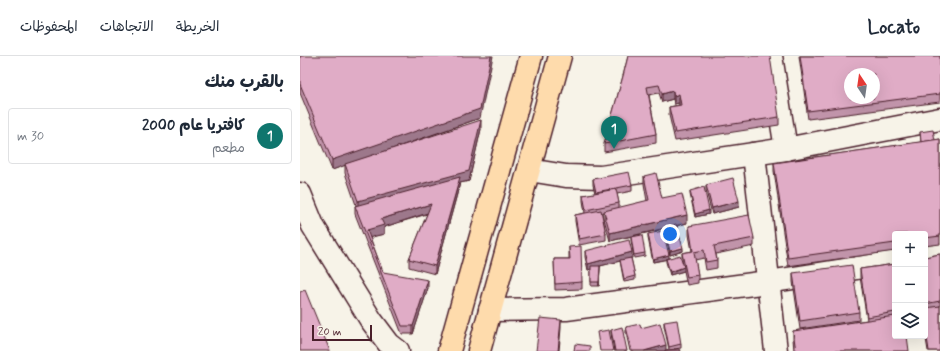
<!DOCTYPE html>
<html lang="ar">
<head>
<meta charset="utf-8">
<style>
	:root { --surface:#fff; --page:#f2f2f3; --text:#1f2937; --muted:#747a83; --line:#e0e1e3; --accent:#0f766e }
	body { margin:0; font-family:Mynerve,"Playpen Sans Arabic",sans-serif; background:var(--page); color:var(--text); direction:rtl }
	.controls { position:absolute; right:12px; bottom:12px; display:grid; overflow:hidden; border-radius:4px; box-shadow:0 4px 16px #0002 }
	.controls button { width:36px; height:36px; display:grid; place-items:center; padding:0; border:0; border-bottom:1px solid var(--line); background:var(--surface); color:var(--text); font:20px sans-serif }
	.compass { position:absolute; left:544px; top:12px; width:36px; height:36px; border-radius:50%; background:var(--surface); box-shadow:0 4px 16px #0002; rotate:347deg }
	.scale { position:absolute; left:12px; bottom:10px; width:60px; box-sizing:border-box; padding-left:4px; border:2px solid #4a1f2b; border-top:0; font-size:11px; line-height:14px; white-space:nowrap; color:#4a1f2b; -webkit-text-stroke:3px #f7f3e8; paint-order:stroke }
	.you { position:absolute; left:370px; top:178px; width:14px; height:14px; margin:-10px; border:3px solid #fff; border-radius:50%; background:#1a73e8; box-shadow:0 0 0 6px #1a73e833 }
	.badge { display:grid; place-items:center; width:26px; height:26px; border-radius:50%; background:var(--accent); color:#fff; font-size:13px; font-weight:700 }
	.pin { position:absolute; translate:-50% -33px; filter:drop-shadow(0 1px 2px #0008) }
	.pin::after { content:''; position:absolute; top:21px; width:14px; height:12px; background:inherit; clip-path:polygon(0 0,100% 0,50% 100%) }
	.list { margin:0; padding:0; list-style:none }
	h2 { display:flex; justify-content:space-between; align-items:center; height:52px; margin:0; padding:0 16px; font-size:17px }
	h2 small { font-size:13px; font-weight:400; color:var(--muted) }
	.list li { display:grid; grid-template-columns:26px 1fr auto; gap:12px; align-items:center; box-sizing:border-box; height:56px; margin:0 8px 8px; padding:0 8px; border:1px solid var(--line); border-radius:4px }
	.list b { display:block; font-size:15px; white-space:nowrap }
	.list p { margin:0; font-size:13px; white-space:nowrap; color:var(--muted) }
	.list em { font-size:13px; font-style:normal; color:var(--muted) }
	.icon { flex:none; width:22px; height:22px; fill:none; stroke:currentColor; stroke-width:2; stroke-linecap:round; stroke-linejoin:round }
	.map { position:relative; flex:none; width:640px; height:295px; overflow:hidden; direction:ltr }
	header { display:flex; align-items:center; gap:24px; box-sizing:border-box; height:56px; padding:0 20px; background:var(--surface); border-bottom:1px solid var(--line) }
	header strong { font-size:19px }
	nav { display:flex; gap:22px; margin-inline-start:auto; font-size:14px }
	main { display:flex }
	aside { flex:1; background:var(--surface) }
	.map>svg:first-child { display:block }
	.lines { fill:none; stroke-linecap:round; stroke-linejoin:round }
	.minor-casing { stroke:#4a1f2b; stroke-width:25 }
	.major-casing { stroke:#4a1f2b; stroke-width:25 }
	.minor { stroke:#f7f3e8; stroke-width:22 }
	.major { stroke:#fedbac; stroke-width:22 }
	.wall { fill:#c194aa; stroke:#4a1f2b }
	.shaded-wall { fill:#9d788b; stroke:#4a1f2b }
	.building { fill:#e0acc6; stroke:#4a1f2b; fill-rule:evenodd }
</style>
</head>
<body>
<header>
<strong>Locato</strong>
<nav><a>الخريطة</a><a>الاتجاهات</a><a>المحفوظات</a></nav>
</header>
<main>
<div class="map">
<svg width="640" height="295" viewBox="0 0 640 295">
	<rect width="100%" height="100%" fill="#f7f3e8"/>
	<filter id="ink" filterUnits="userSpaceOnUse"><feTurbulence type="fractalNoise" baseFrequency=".025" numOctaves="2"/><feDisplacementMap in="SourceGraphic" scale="8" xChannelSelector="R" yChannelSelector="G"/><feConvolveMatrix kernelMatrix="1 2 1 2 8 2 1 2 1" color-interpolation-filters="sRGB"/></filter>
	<g filter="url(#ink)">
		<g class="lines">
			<defs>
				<g id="minor">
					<polyline points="471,0 486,93"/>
					<polyline points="454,98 476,295"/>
					<polyline points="229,114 266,120 301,121 486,93 640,63"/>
					<polyline points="0,138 13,170 71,264 89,288 98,295"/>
					<polyline points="190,254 266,253 468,226 595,206"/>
				</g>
				<g id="major">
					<polyline points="149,295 231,0"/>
					<polyline points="179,295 260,0"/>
				</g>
			</defs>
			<!-- minor casing -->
			<use href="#minor" class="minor-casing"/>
			<!-- major casing -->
			<use href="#major" class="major-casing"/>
			<!-- minor -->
			<use href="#minor" class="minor"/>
			<!-- major -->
			<use href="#major" class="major"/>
		</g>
		<!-- wall -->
		<g class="wall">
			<polygon points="0,0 180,62 90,94 181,73 169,125 160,127 135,218 109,211 109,203 127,158 84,171 84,178 70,181 83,216 128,232 113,278 102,278 55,158 55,150 56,149 45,117 45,109 32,114 0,37"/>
			<polygon points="328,0 479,61 479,69 375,85 369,59 369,51 379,49 379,47 374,48 373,43 362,46 359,37 349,39 356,78 356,87 304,96 304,88 323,20"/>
			<polygon points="499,0 640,0 640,46 508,63"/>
			<polygon points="620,76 635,84 640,83 640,188 625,190 625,178 595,178 595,195 488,210 474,115 474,107 621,86"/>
			<polygon points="344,120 362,142 387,167 377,170 383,195 370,199 364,173 310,185 304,163 304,156 302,157 306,178 306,184 279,189 275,165 275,159 285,157 283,145 283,139 295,137 293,129 293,123 332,129 332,135 317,138 319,147 319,152 347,145 344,128"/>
			<polygon points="406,129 439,151 412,158 406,135"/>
			<polygon points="390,135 409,158 395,161 390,138"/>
			<polygon points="389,170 454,182 454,190 416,198 417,204 417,212 406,214 404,202 395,204 398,219 398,227 387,229 384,215 370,219 366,206 366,203 353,206 348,182 348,178 369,202 382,205 382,197 392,195 389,179"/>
			<polygon points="331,181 345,197 345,200 334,202 331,184"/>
			<polygon points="269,191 282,226 282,233 255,234 254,203 269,203"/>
			<polygon points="285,195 332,202 331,202 335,220 335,224 324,226 320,205 300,210 299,230 291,230 291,213 288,214 285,201"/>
			<polygon points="640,198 640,295 628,295 625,277 625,201"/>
			<polygon points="595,208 595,280 609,295 494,295 493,283 493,275 567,264 560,221 560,213"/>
			<polygon points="493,217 559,256 559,264 500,273 493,226"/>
			<polygon points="364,266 381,288 381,292 374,293 380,295 330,295 326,277 326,271 341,272 366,294 369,293 364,270"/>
			<polygon points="311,274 327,295 314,295 311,277"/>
		</g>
		<!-- shaded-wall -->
		<g class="shaded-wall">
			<polygon points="191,0 193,0 180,62 32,114 32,104"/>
			<polygon points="373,35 373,43 362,46 362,38"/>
			<polygon points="379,38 379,47 374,48 374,40"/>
			<polygon points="181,64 181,73 169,125 160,127 135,218 135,210 158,128 58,155 58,145"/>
			<polygon points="439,145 439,151 412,158 412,152"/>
			<polygon points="131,148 131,156 84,171 84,178 68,182 67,174 81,163"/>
			<polygon points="409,154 409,158 395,161 395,158"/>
			<polygon points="387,159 387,167 310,185 310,177"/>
			<polygon points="383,192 383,195 370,199 370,195"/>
			<polygon points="332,196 332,202 300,210 299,230 300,210 288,214 288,208"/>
			<polygon points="369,199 369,203 353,206 353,203"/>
			<polygon points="384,211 384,215 370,219 370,216"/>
			<polygon points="128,224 128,232 113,278 113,270"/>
			<polygon points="261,264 261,272 259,295 258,295"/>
			<polygon points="366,289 366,295 344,295"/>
		</g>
		<!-- building -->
		<g class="building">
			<polygon points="0,0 191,0 180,53 32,104 0,28"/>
			<polygon points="328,0 470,0 479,61 375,77 369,51 381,49 379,38 374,40 373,35 362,38 359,29 347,31 356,78 304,88 323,20"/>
			<path d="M500 0H640V38L508 55ZM550 18H574V42H550Z"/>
			<polygon points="181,64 169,115 58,145 45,108"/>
			<polygon points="633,74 635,84 621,86 620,76"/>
			<polygon points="640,83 640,180 625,182 625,178 595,178 595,187 488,202 474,107"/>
			<polygon points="329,116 332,129 296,136 293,123"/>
			<polygon points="356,117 362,142 382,138 387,159 310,177 304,155 349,144 344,120"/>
			<polygon points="160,121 135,210 109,203 131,148 81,163 84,169 67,174 83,216 128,224 113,270 102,270 55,150"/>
			<polygon points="433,122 439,145 412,152 406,129"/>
			<polygon points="404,131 409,154 395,158 390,135"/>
			<polygon points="316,133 319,147 286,154 283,139"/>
			<polygon points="301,154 306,178 279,183 275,159"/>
			<polygon points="449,159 454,182 414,190 417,204 406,206 404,194 394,196 398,219 387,221 382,197 393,195 389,170"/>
			<polygon points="376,168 383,192 370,195 364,172"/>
			<polygon points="363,175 369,199 353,203 348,178"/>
			<polygon points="342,179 345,197 334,199 331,181"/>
			<polygon points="329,184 332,196 288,208 285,195"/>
			<polygon points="281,190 282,226 255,228 254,203 270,203 269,191"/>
			<polygon points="640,198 640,245 625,248 625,201"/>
			<polygon points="380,199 384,211 370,216 366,203"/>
			<polygon points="331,202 335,220 324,223 320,204"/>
			<polygon points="595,208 595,256 567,261 560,213"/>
			<polygon points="552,209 559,256 500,265 493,217"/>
			<polygon points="291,210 300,210 299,226 291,226"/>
			<polygon points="5,234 30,295 0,295 0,236"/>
			<polygon points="640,250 640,295 629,295 625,268 625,252"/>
			<polygon points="595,260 595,280 607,280 609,295 496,295 493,275"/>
			<polygon points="240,262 261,264 258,295 236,295"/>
			<polygon points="377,264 381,288 369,291 364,266"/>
			<polygon points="360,267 366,289 344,295 332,295 326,271 340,268 341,272"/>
			<polygon points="322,271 327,295 315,295 311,274"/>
			<polygon points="309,274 313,295 300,295 297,276"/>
			<polygon points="275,288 290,290 290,295 274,295"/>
			<polygon points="379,293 380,295 365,295 365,294"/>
		</g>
	</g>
</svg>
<div class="controls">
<button>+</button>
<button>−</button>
<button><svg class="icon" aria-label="layers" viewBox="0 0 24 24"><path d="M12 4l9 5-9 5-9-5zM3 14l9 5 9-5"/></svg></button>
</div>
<svg class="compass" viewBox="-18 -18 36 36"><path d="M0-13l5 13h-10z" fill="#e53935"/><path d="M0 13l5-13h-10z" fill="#747a83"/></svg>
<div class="scale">20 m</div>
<div class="you"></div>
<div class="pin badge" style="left:314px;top:93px">1</div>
</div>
<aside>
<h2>بالقرب منك<small></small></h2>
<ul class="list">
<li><span class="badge">1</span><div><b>كافتريا عام 2000</b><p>مطعم</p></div><em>30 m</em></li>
</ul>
</aside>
</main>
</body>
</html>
